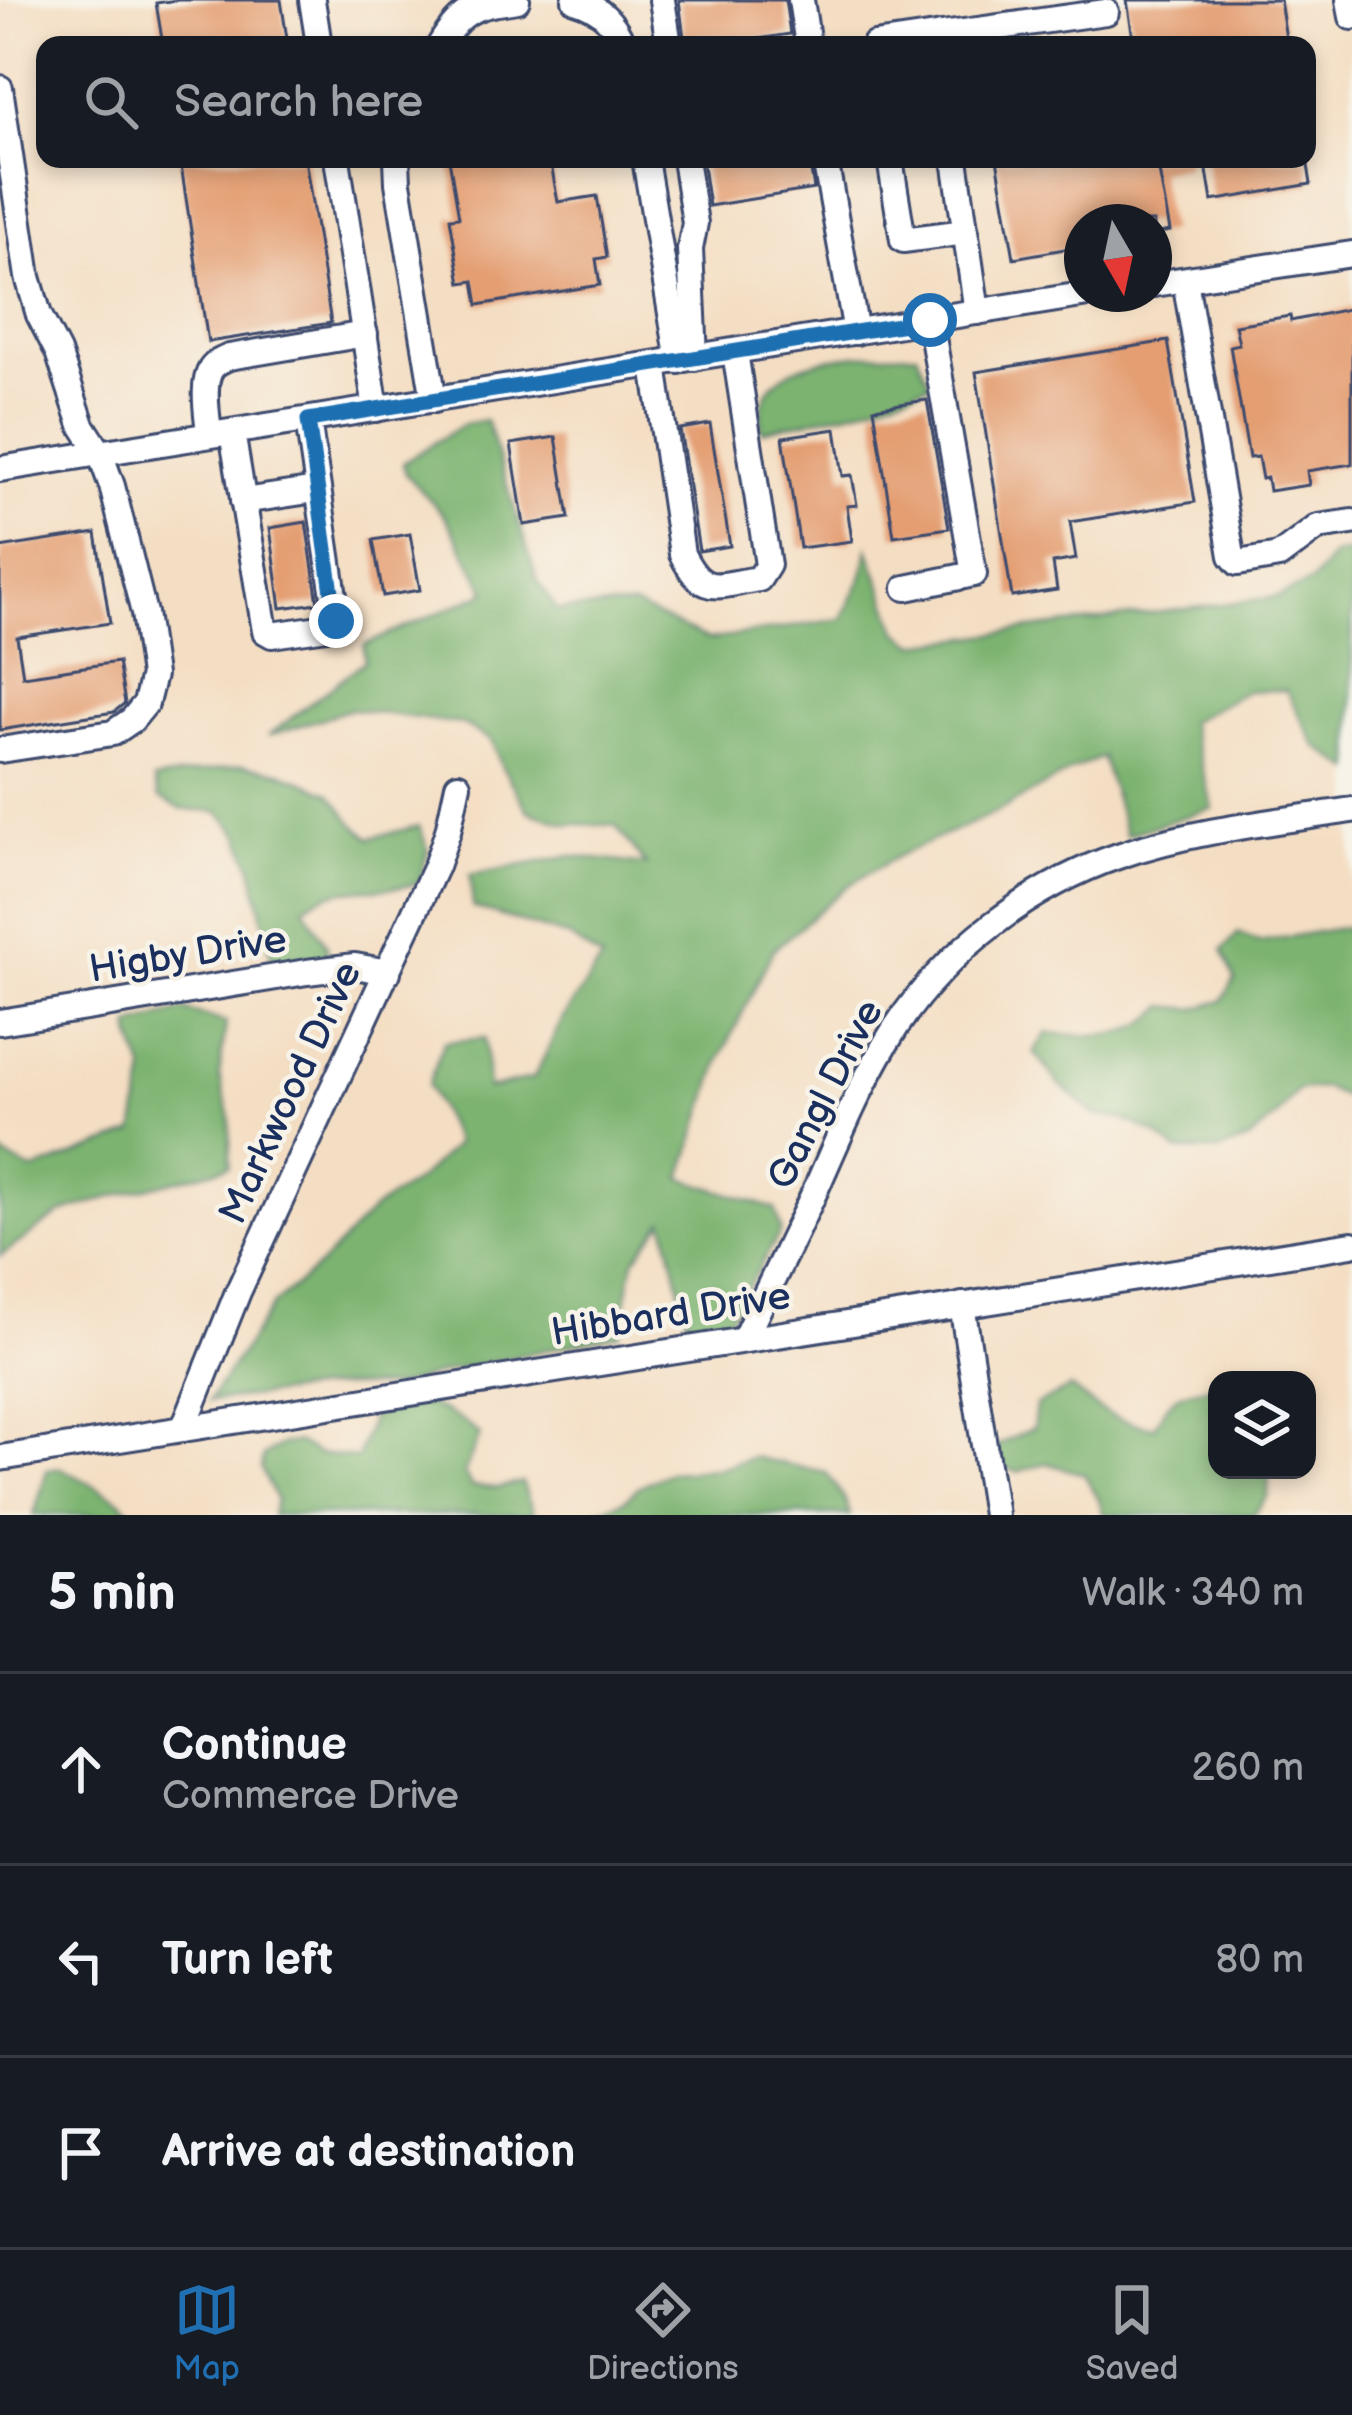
<!DOCTYPE html>
<html lang="en">
<head>
<meta charset="utf-8">
<style>
	:root { --surface:#171b24; --page:#20242c; --text:#f1f3f6; --muted:#9ea1a6; --line:#363941; --accent:#1f6fb2 }
	body { margin:0; font-family:"Balsamiq Sans",sans-serif; background:var(--page); color:var(--text) }
	.controls { position:absolute; right:36px; bottom:36px; display:grid; overflow:hidden; border-radius:24px; box-shadow:0 6px 18px #0003 }
	.controls button { width:108px; height:108px; display:grid; place-items:center; padding:0; border:0; border-bottom:3px solid var(--line); background:var(--surface); color:var(--text); font:60px sans-serif }
	.compass { position:absolute; left:1064px; top:204px; width:108px; height:108px; border-radius:50%; background:var(--surface); box-shadow:0 6px 18px #0003; rotate:171deg }
	.stop { position:absolute; width:36px; height:36px; margin:-27px; border:9px solid #1f6fb2; border-radius:50%; background:#fff }
	.stop.end { background:#1f6fb2; border-color:#fff; box-shadow:0 3px 12px #0008 }
	.list { margin:0; padding:0; list-style:none }
	h2 { display:flex; justify-content:space-between; align-items:center; height:156px; margin:0; padding:0 48px; font-size:51px }
	h2 small { font-size:39px; font-weight:400; color:var(--muted) }
	.list li { display:grid; grid-template-columns:78px 1fr auto; gap:36px; align-items:center; box-sizing:border-box; height:192px; padding:0 48px; border-top:3px solid var(--line) }
	.list b { display:block; font-size:45px; white-space:nowrap }
	.list p { margin:0; font-size:39px; white-space:nowrap; color:var(--muted) }
	.list em { font-size:39px; font-style:normal; color:var(--muted) }
	.icon { flex:none; width:66px; height:66px; fill:none; stroke:currentColor; stroke-width:2; stroke-linecap:round; stroke-linejoin:round }
	.map { position:relative; flex:none; width:1352px; height:1515px; overflow:hidden }
	.search { position:absolute; background:var(--surface); box-shadow:0 6px 18px #0003; left:36px; right:36px; top:36px; height:132px; display:flex; align-items:center; gap:30px; box-sizing:border-box; padding:0 42px; border-radius:24px; color:var(--muted); font-size:45px }
	.sheet { height:732px; background:var(--surface) }
	nav { display:flex; justify-content:space-around; align-items:center; box-sizing:border-box; height:168px; border-top:3px solid var(--line); background:var(--surface); font-size:33px; color:var(--muted) }
	nav a { display:grid; justify-items:center; gap:6px }
	nav .on { color:var(--accent) }
	.map>svg:first-child { display:block }
	.forest { fill:#7bb370; stroke:#4b7167; stroke-width:3 }
	.building { fill:#e49e72 }
	.lines { fill:none; stroke-linecap:round; stroke-linejoin:round }
	.minor-casing { stroke:#3c496d; stroke-width:30 }
	.minor { stroke:#fff; stroke-width:24 }
	.route { stroke:#1f6fb2; stroke-width:15 }
	.labels { text-anchor:middle; dominant-baseline:central; stroke-width:9; stroke-linejoin:round; paint-order:stroke }
	.street-label { font-size:39px; fill:#1b2f5e; stroke:#f7f3e8 }
</style>
</head>
<body>
<div class="map">
<svg width="1352" height="1515" viewBox="0 0 1352 1515">
	<rect width="100%" height="100%" fill="#f7f3e8"/>
	<filter id="ink" filterUnits="userSpaceOnUse"><feTurbulence type="fractalNoise" baseFrequency=".00833" numOctaves="2"/><feDisplacementMap in="SourceGraphic" scale="24" xChannelSelector="R" yChannelSelector="G"/><feConvolveMatrix kernelMatrix="1 2 1 2 8 2 1 2 1" color-interpolation-filters="sRGB"/></filter>
	<filter id="wash" filterUnits="userSpaceOnUse"><feTurbulence type="fractalNoise" baseFrequency=".004" numOctaves="4" result="noise"/><feDisplacementMap in="SourceGraphic" scale="48" xChannelSelector="R" yChannelSelector="G"/><feGaussianBlur stdDeviation="2.7" result="paint"/><feColorMatrix in="noise" values="0 0 0 0 0 0 0 0 0 0 0 0 0 0 0 0 0 1.4 0 .05"/><feComposite in="paint" operator="in"/></filter>
	<g filter="url(#wash)">
		<rect width="100%" height="100%" fill="#f4dec3"/>
		<!-- forest -->
		<g class="forest">
			<path d="M917 353 930 384 859 409 762 431C748 350 864 354 917 353Z"/>
			<polygon points="486,420 537,579 557,610 634,606 709,640 842,619 863,575 868,548 898,631 916,644 1277,597 1313,581 1333,555 1352,552 1352,770 1316,746 1286,690 1247,691 1189,722 1213,808 1126,835 1102,757 1078,767 999,811 898,856 847,886 773,950 721,1057 682,1178 775,1209 781,1231 727,1322 688,1323 664,1220 634,1260 620,1334 448,1371 396,1387 340,1387 209,1401 273,1305 321,1264 375,1208 419,1179 456,1144 428,1085 444,1042 485,1038 488,1089 534,1078 563,1018 602,960 569,937 473,907 470,875 571,856 646,865 615,825 567,824 528,811 502,767 491,740 462,724 351,709 268,736 365,661 364,645 487,592 445,516 406,474 403,463 464,424"/>
			<path d="M243 765 280 772 330 793 355 825 370 838 419 826 428 850 419 883C382 895 336 881 304 907L327 946V962L274 970 252 868 240 835 219 812 182 809 159 798 154 780Z"/>
			<path d="M1352 926V1100L1324 1088 1298 1090 1277 1116 1249 1140 1219 1151H1177L1156 1134 1122 1119 1095 1115 1059 1084 1034 1052 1047 1033C1092 1036 1132 1043 1165 1006L1194 1009 1222 1001 1235 979 1223 950 1238 933 1259 942Z"/>
			<polygon points="184,1010 226,1022 219,1075 230,1118 230,1166 108,1198 61,1213 0,1256 0,1154 33,1171 134,1133 145,1072 134,1042 131,1026"/>
			<path d="M1215 1386 1217 1470H1269L1268 1495 1254 1515H1104L1098 1498 1084 1474 1046 1463 1017 1472 1000 1465 996 1446 1033 1428 1036 1405 1071 1388C1100 1413 1117 1421 1154 1427 1171 1393 1179 1392 1215 1386Z"/>
			<path d="M410 1399C437 1406 459 1416 480 1435L464 1473 471 1486 498 1488 522 1482 534 1515H477L474 1513 472 1515H272L276 1499 261 1469 263 1456 283 1444 297 1442 318 1454 357 1458 373 1413Z"/>
			<polygon points="753,1457 827,1473 845,1500 850,1515 585,1515 625,1500 638,1487 669,1472 716,1469"/>
			<polygon points="61,1468 117,1498 134,1515 34,1515 47,1470"/>
		</g>
		<g id="blocks">
			<!-- building -->
			<g class="building">
				<polygon points="177,0 281,0 288,45 163,45 156,3"/>
				<polygon points="679,0 785,0 790,34 719,45 685,45"/>
				<polygon points="1127,0 1280,0 1287,45 1134,45"/>
				<polygon points="180,159 305,159 331,323 208,342"/>
				<polygon points="449,159 550,159 558,202 597,196 607,257 596,259 600,285 478,305 474,281 461,283 450,218 459,217"/>
				<polygon points="702,159 809,159 814,189 709,206"/>
				<polygon points="997,159 1186,159 1187,166 1159,171 1170,231 1154,234 1154,222 1082,222 1082,246 1014,258"/>
				<polygon points="1205,159 1307,159 1311,184 1212,201"/>
				<polygon points="1352,308 1352,464 1307,471 1309,485 1269,491 1267,478 1262,479 1258,457 1249,458 1230,346 1239,344 1235,325 1290,316 1291,321"/>
				<polygon points="1168,341 1195,502 1070,522 1076,559 1053,563 1057,590 1012,597 976,372"/>
				<polygon points="927,400 949,528 894,536 874,408"/>
				<polygon points="710,424 730,546 699,551 680,429"/>
				<polygon points="836,429 843,476 852,475 857,505 847,506 852,541 800,548 783,437"/>
				<polygon points="556,437 569,518 524,525 511,444"/>
				<polygon points="306,522 318,603 281,608 270,528"/>
				<polygon points="96,533 110,623 17,637 23,676 118,662 125,703 114,712 0,730 0,548"/>
				<polygon points="410,534 420,590 383,596 373,540"/>
			</g>
		</g>
	</g>
	<g filter="url(#ink)">
		<use href="#blocks" fill-opacity="0" stroke="#3c496d" stroke-width="3"/>
		<g class="lines">
			<defs>
				<g id="minor">
					<polyline points="312,0 319,45"/>
					<path d="M575 0C599 7 614 21 623 45"/>
					<polyline points="662,0 669,45"/>
					<polyline points="801,0 808,45"/>
					<polyline points="1349,0 1352,17"/>
					<polyline points="942,35 1106,12"/>
					<path d="M440 45C462 8 476 6 517 0"/>
					<polyline points="874,45 942,35 942,45"/>
					<polyline points="0,88 28,277 39,315 58,352 82,425 100,453 112,486 144,613 153,675 146,703 132,720 113,733 0,750"/>
					<polyline points="337,159 376,409"/>
					<polyline points="397,159 398,183 434,400"/>
					<polyline points="645,159 679,361"/>
					<polyline points="685,159 695,223 690,249 695,358"/>
					<polyline points="825,159 856,332"/>
					<polyline points="890,159 903,240 966,232"/>
					<polyline points="955,159 977,312"/>
					<polyline points="1185,280 1232,556 1238,563 1279,556 1318,527 1352,522"/>
					<polyline points="1154,284 1352,254"/>
					<path d="M654 365 682 554C704 598 716 585 759 579L768 565 735 352"/>
					<polyline points="232,432 265,631 272,635 327,627 336,621 337,617 308,420"/>
					<path d="M209 435C208 417 201 385 211 369 215 363 222 360 229 357L365 334"/>
					<polyline points="0,469 1088,294"/>
					<polyline points="243,501 316,490"/>
					<polyline points="906,588 974,574 930,320"/>
					<polyline points="0,1022 307,972 355,966 388,972"/>
					<polyline points="962,1305 995,1515"/>
					<path d="M744 1340C767 1290 792 1241 815 1191 840 1135 863 1078 896 1027 947 950 1031 886 1118 856 1193 830 1274 822 1352 810"/>
					<polyline points="183,1429 238,1292 436,866 448,831 458,785"/>
					<polyline points="0,1458 1352,1244"/>
				</g>
			</defs>
			<!-- minor casing -->
			<use href="#minor" class="minor-casing"/>
			<!-- minor -->
			<use href="#minor" class="minor"/>
		</g>
	</g>
	<g class="lines" filter="url(#ink)">
		<!-- route -->
		<polyline class="route" points="336,621 308,420 930,320"/>
	</g>
	<g class="labels">
		<!-- street labels -->
		<g class="street-label">
			<text transform="translate(188 955) rotate(-9)">Higby Drive</text>
			<text transform="translate(291 1093) rotate(-65)">Markwood Drive</text>
			<text transform="translate(826 1095) rotate(-63)">Gangl Drive</text>
			<text transform="translate(671 1315) rotate(-9)">Hibbard Drive</text>
		</g>
	</g>
</svg>
<div class="controls">
<button><svg class="icon" aria-label="layers" viewBox="0 0 24 24"><path d="M12 4l9 5-9 5-9-5zM3 14l9 5 9-5"/></svg></button>
</div>
<svg class="compass" viewBox="-18 -18 36 36"><path d="M0-13l5 13h-10z" fill="#e53935"/><path d="M0 13l5-13h-10z" fill="#9ea1a6"/></svg>
<div class="stop" style="left:930px;top:320px"></div>
<div class="stop end" style="left:336px;top:621px"></div>
<div class="search"><svg class="icon" aria-label="search" viewBox="0 0 24 24"><circle cx="10" cy="10" r="6"/><path d="M15 15l6 6"/></svg>Search here</div>
</div>
<section class="sheet">
<h2>5 min<small>Walk · 340 m</small></h2>
<ul class="list">
<li><svg class="icon" aria-label="ahead" viewBox="0 0 24 24"><path d="M12 20V5M6 11l6-6 6 6"/></svg><div><b>Continue</b><p>Commerce Drive</p></div><em>260 m</em></li>
<li><svg class="icon" aria-label="left" viewBox="0 0 24 24"><path d="M17 20v-9H6M10 6l-5 5 5 5"/></svg><div><b>Turn left</b></div><em>80 m</em></li>
<li><svg class="icon" aria-label="arrive" viewBox="0 0 24 24"><path d="M6 21V4h12l-3 4 3 4H6"/></svg><div><b>Arrive at destination</b></div></li>
</ul>
</section>
<nav>
<a class="on"><svg class="icon" aria-label="map" viewBox="0 0 24 24"><path d="M3 6l6-2 6 2 6-2v14l-6 2-6-2-6 2zM9 4v14M15 6v14"/></svg>Map</a>
<a><svg class="icon" aria-label="directions" viewBox="0 0 24 24"><path d="M12 3l9 9-9 9-9-9zM9 14v-3h6M13 9l2 2-2 2"/></svg>Directions</a>
<a><svg class="icon" aria-label="saved" viewBox="0 0 24 24"><path d="M7 4h10v16l-5-4-5 4z"/></svg>Saved</a>
</nav>
</body>
</html>
